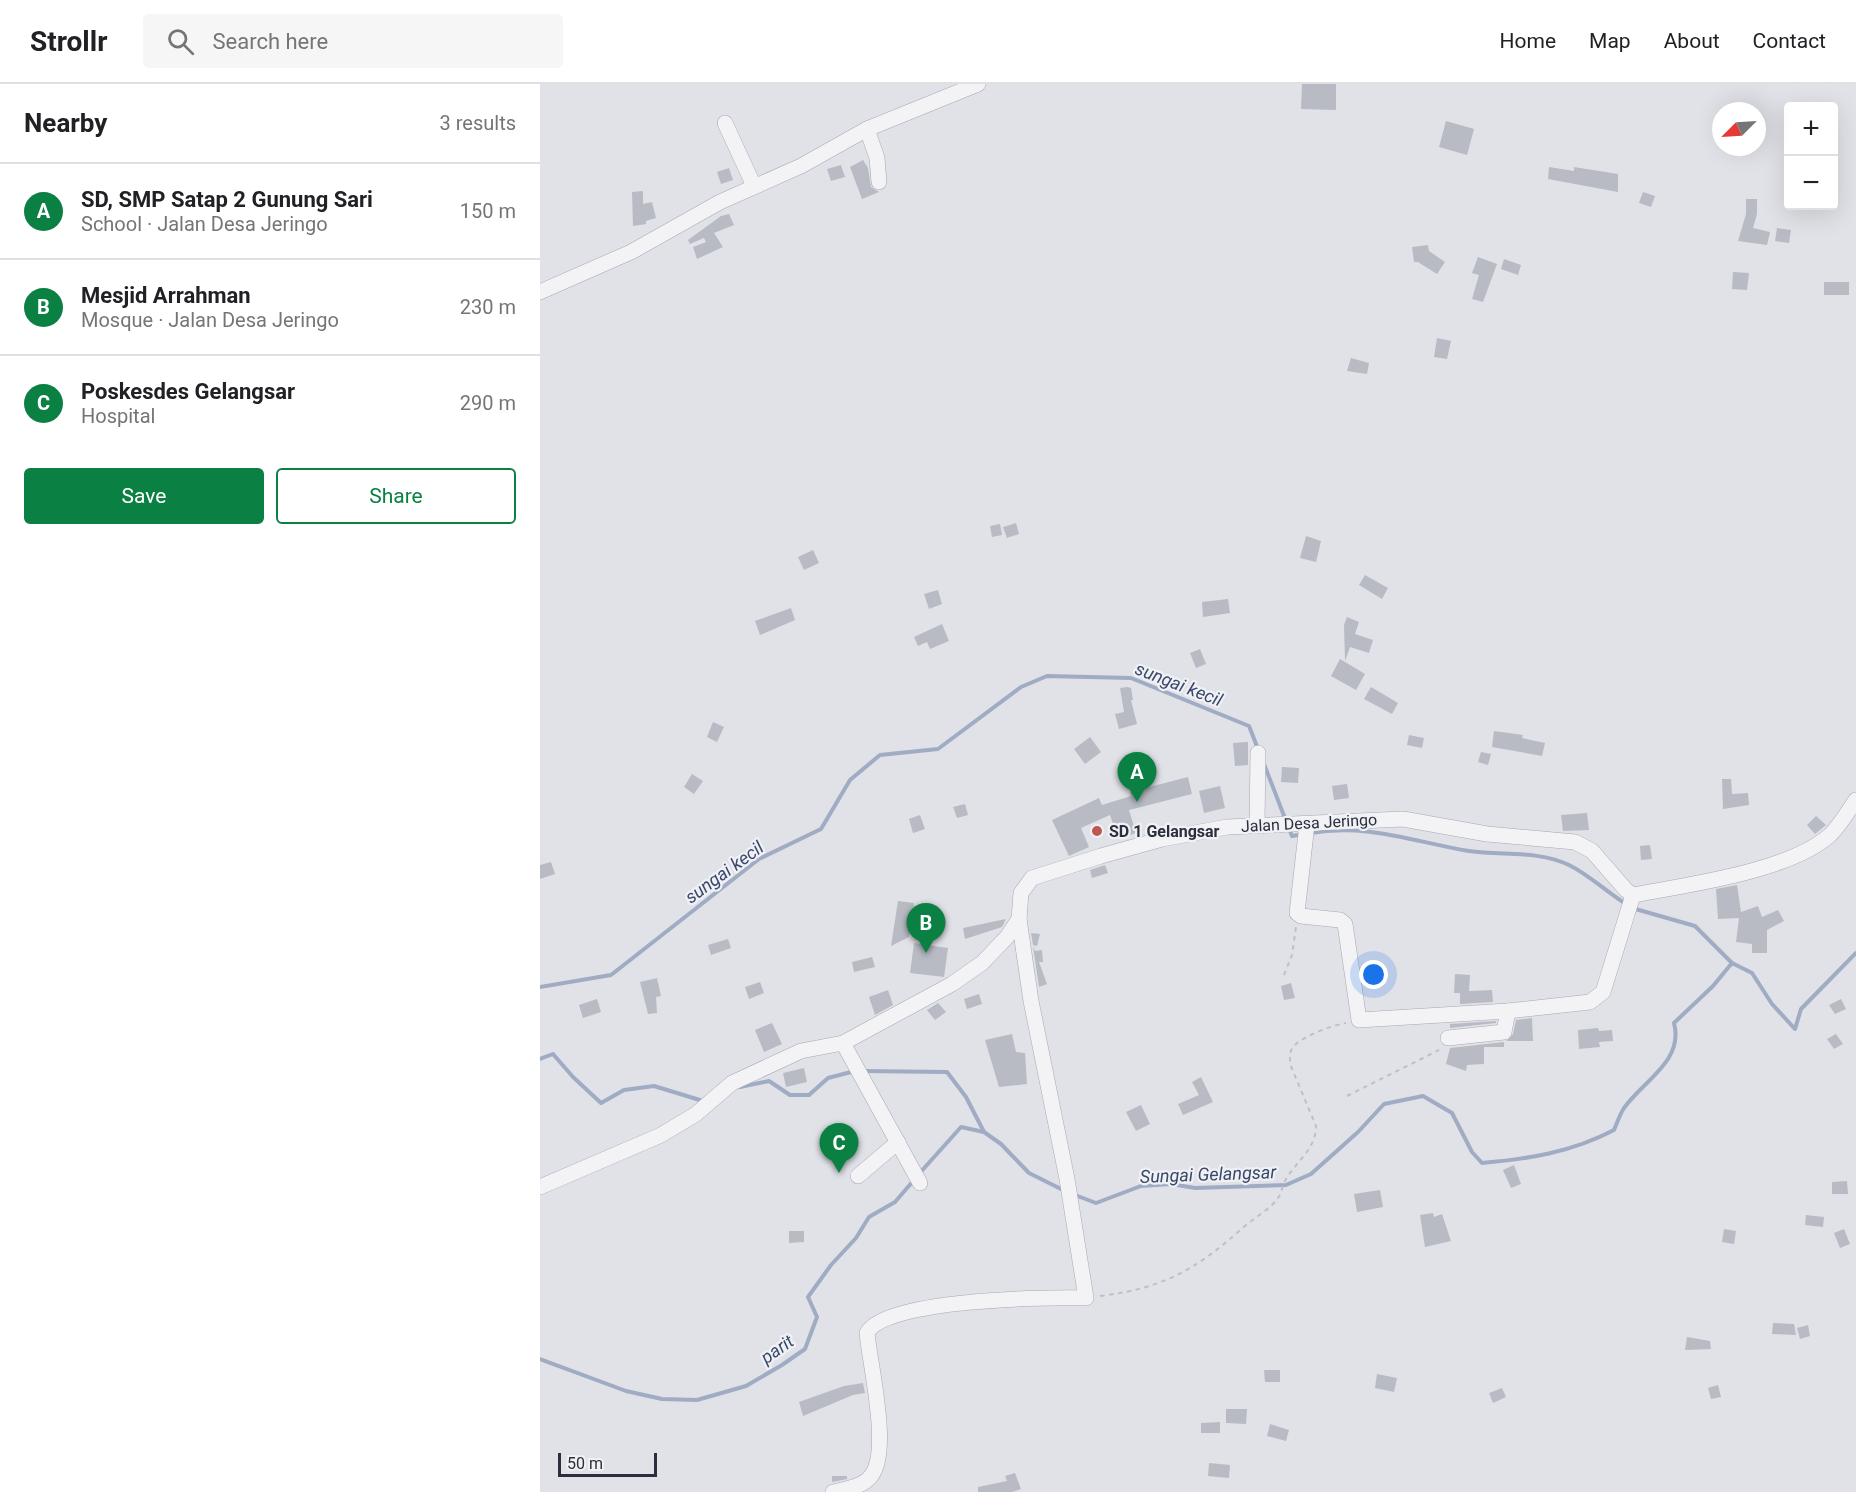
<!DOCTYPE html>
<html lang="en">
<head>
<meta charset="utf-8">
<style>
	:root { --surface:#fff; --page:#f6f6f6; --text:#202124; --muted:#757577; --line:#e0e0e0; --accent:#0b8043 }
	body { margin:0; font-family:Roboto,sans-serif; background:var(--page); color:var(--text) }
	.controls { position:absolute; right:18px; top:18px; display:grid; overflow:hidden; border-radius:6px; box-shadow:0 6px 24px #0002 }
	.controls button { width:54px; height:54px; display:grid; place-items:center; padding:0; border:0; border-bottom:2px solid var(--line); background:var(--surface); color:var(--text); font:30px sans-serif }
	.compass { position:absolute; left:1172px; top:18px; width:54px; height:54px; border-radius:50%; background:var(--surface); box-shadow:0 6px 24px #0002; rotate:246deg }
	.scale { position:absolute; left:18px; bottom:15px; width:99px; box-sizing:border-box; padding-left:6px; border:3px solid #2b2e3d; border-top:0; font-size:16px; line-height:21px; white-space:nowrap; color:#2b2e3d; -webkit-text-stroke:4px #f0f1f5; paint-order:stroke }
	.you { position:absolute; left:834px; top:891px; width:21px; height:21px; margin:-15px; border:4px solid #fff; border-radius:50%; background:#1a73e8; box-shadow:0 0 0 9px #1a73e833 }
	.badge { display:grid; place-items:center; width:39px; height:39px; border-radius:50%; background:var(--accent); color:#fff; font-size:20px; font-weight:700 }
	.pin { position:absolute; translate:-50% -50px; filter:drop-shadow(0 2px 3px #0008) }
	.pin::after { content:''; position:absolute; top:32px; width:21px; height:18px; background:inherit; clip-path:polygon(0 0,100% 0,50% 100%) }
	.list { margin:0; padding:0; list-style:none }
	h2 { display:flex; justify-content:space-between; align-items:center; height:78px; margin:0; padding:0 24px; font-size:26px }
	h2 small { font-size:20px; font-weight:400; color:var(--muted) }
	.list li { display:grid; grid-template-columns:39px 1fr auto; gap:18px; align-items:center; box-sizing:border-box; height:96px; padding:0 24px; border-top:2px solid var(--line) }
	.list b { display:block; font-size:22px; white-space:nowrap }
	.list p { margin:0; font-size:20px; white-space:nowrap; color:var(--muted) }
	.list em { font-size:20px; font-style:normal; color:var(--muted) }
	.actions { display:flex; gap:12px; padding:18px 24px }
	.actions a { flex:1; padding:14px 0; border:2px solid var(--accent); border-radius:6px; text-align:center; font-size:21px; color:var(--accent) }
	.actions .main { background:var(--accent); color:#fff }
	.icon { flex:none; width:33px; height:33px; fill:none; stroke:currentColor; stroke-width:2; stroke-linecap:round; stroke-linejoin:round }
	.map { position:relative; flex:none; width:1316px; height:1408px; overflow:hidden }
	header { display:flex; align-items:center; gap:36px; box-sizing:border-box; height:84px; padding:0 30px; background:var(--surface); border-bottom:2px solid var(--line) }
	header strong { font-size:28px }
	nav { display:flex; gap:33px; margin-inline-start:auto; font-size:21px }
	.search { width:420px; height:54px; background:var(--page); display:flex; align-items:center; gap:15px; box-sizing:border-box; padding:0 21px; border-radius:6px; color:var(--muted); font-size:22px }
	main { display:flex }
	aside { flex:1; background:var(--surface) }
	.map>svg:first-child { display:block }
	.lines { fill:none; stroke-linecap:round; stroke-linejoin:round }
	.stream { stroke:#a0abc4; stroke-width:4 }
	.building { fill:#b8bbc4 }
	.minor-casing { stroke:#a7a8b1; stroke-width:16 }
	.path { stroke:#bfc0c6; stroke-width:2; stroke-dasharray:4.5 4.5; stroke-linecap:butt }
	.minor { stroke:#f3f3f6; stroke-width:15 }
	.poi-dot { fill:#bf5654; stroke:#f0f1f5; stroke-width:2 }
	.labels { text-anchor:middle; dominant-baseline:central; stroke-width:4.5; stroke-linejoin:round; paint-order:stroke }
	.street-label { font-size:16px; fill:#2b2e3d; stroke:#f0f1f5 }
	.poi-label { font-size:16px; font-weight:bold; fill:#2b2e3d; stroke:#f0f1f5; text-anchor:start }
	.water-label { font-size:18px; font-style:italic; fill:#3a486c; stroke:#f0f1f5 }
</style>
</head>
<body>
<header>
<strong>Strollr</strong>
<div class="search"><svg class="icon" aria-label="search" viewBox="0 0 24 24"><circle cx="10" cy="10" r="6"/><path d="M15 15l6 6"/></svg>Search here</div>
<nav><a>Home</a><a>Map</a><a>About</a><a>Contact</a></nav>
</header>
<main>
<aside>
<h2>Nearby<small>3 results</small></h2>
<ul class="list">
<li><span class="badge">A</span><div><b>SD, SMP Satap 2 Gunung Sari</b><p>School · Jalan Desa Jeringo</p></div><em>150 m</em></li>
<li><span class="badge">B</span><div><b>Mesjid Arrahman</b><p>Mosque · Jalan Desa Jeringo</p></div><em>230 m</em></li>
<li><span class="badge">C</span><div><b>Poskesdes Gelangsar</b><p>Hospital</p></div><em>290 m</em></li>
</ul>
<div class="actions"><a class="main">Save</a><a>Share</a></div>
</aside>
<div class="map">
<svg width="1316" height="1408" viewBox="0 0 1316 1408">
	<rect width="100%" height="100%" fill="#e1e2e8"/>
	<g class="lines">
		<!-- stream -->
		<g class="stream">
			<polyline points="724,680 746,737"/>
			<polyline points="749,744 752,752 763,750"/>
			<path d="M770 749C828 739 874 758 929 767 962 772 997 766 1029 781 1049 791 1067 808 1086 820"/>
			<polyline points="1092,824 1155,842 1192,879"/>
			<polyline points="0,903 71,891 219,775 281,745 310,696 340,671 398,665 481,603 507,592 591,594 709,642 718,665"/>
			<polyline points="0,975 13,970 33,993 61,1019 84,1006 114,1002 163,1017"/>
			<polyline points="323,987 407,988 426,1013 444,1048 461,1060 489,1089 525,1107"/>
			<polyline points="200,1003 229,997 250,1011 269,1011 288,994 315,987"/>
			<polyline points="378,1091 421,1043 444,1048"/>
			<path d="M535 1111 556 1119 601 1102 631 1100 655 1104 746 1101 771 1090 818 1048 844 1020 883 1012 912 1029 932 1068 942 1079C989 1075 1032 1068 1074 1046 1077 1039 1080 1030 1084 1024 1104 996 1144 977 1134 939L1173 902 1192 879 1212 889 1232 920 1255 945 1261 925 1316 869"/>
			<polyline points="0,1275 86,1307 122,1315 157,1316 206,1302 242,1281 265,1265 277,1233 268,1213 291,1181 316,1154 329,1133 355,1118 374,1096"/>
		</g>
	</g>
	<!-- building -->
	<g class="building">
		<polygon points="762,0 796,0 796,26 761,25"/>
		<polygon points="906,37 934,45 927,71 899,63"/>
		<polygon points="323,76 328,84 331,103 339,108 322,115 310,83"/>
		<polygon points="301,81 305,93 291,97 287,85"/>
		<polygon points="1009,83 1034,87 1034,83 1078,90 1078,108 1008,95"/>
		<polygon points="189,84 193,96 181,100 177,88"/>
		<polygon points="103,107 103,120 112,118 116,134 106,137 106,140 93,142 92,108"/>
		<polygon points="1103,108 1115,112 1111,123 1099,119"/>
		<polygon points="1206,115 1217,115 1217,130 1213,144 1230,148 1227,161 1198,157 1206,130"/>
		<polygon points="189,130 194,141 174,149 183,163 157,175 153,163 166,158 164,154 150,160 148,156 181,132"/>
		<polygon points="1237,144 1251,146 1249,159 1235,157"/>
		<polygon points="888,161 889,167 905,178 897,190 878,178 874,178 872,163"/>
		<polygon points="938,173 957,180 943,218 932,215 939,191 932,189"/>
		<polygon points="964,175 981,181 978,191 961,185"/>
		<polygon points="1193,188 1209,189 1207,206 1192,205"/>
		<rect x="1284" y="198" width="25" height="13"/>
		<polygon points="897,254 911,257 907,275 894,273"/>
		<polygon points="811,274 829,279 827,290 807,287"/>
		<polygon points="476,439 479,450 467,454 463,443"/>
		<polygon points="460,440 462,451 452,453 450,442"/>
		<polygon points="766,452 781,457 776,478 760,474"/>
		<polygon points="273,466 279,479 264,486 258,473"/>
		<polygon points="825,491 848,504 842,515 819,501"/>
		<polygon points="398,506 402,520 389,525 384,510"/>
		<polygon points="688,515 690,529 663,533 662,518"/>
		<polygon points="251,524 255,536 220,551 215,537"/>
		<polygon points="807,533 819,538 815,550 833,556 829,569 810,563 805,577 804,541"/>
		<polygon points="402,540 409,557 390,565 387,558 378,562 374,553"/>
		<polygon points="660,565 666,580 656,584 650,569"/>
		<polygon points="800,575 825,590 816,606 791,592"/>
		<polygon points="587,603 591,604 593,616 591,616 597,640 579,645 575,630 584,628 580,604"/>
		<polygon points="831,603 858,619 852,630 824,615"/>
		<polygon points="173,638 184,643 177,658 167,653"/>
		<polygon points="954,647 983,651 982,654 1005,659 1002,672 952,663"/>
		<polygon points="869,651 884,654 882,664 867,661"/>
		<polygon points="550,653 561,668 545,680 534,665"/>
		<polygon points="708,658 708,681 695,682 693,659"/>
		<polygon points="941,668 951,670 948,681 938,678"/>
		<polygon points="742,683 759,684 758,699 741,698"/>
		<polygon points="152,690 163,697 154,710 144,703"/>
		<polygon points="648,693 652,710 589,726 596,749 578,755 570,731 541,744 549,763 529,772 512,736 559,714 562,721 591,712 590,708"/>
		<polygon points="1182,695 1191,695 1192,710 1208,709 1209,721 1183,725"/>
		<polygon points="807,700 809,714 794,716 792,702"/>
		<polygon points="680,702 685,724 664,729 659,707"/>
		<polygon points="425,720 428,731 417,734 413,723"/>
		<polygon points="1047,729 1049,746 1023,747 1021,731"/>
		<polygon points="380,731 385,745 373,749 369,735"/>
		<polygon points="1276,732 1286,741 1275,750 1267,741"/>
		<polygon points="1110,761 1112,775 1101,776 1100,762"/>
		<polygon points="11,778 15,790 0,795 0,781"/>
		<polygon points="565,781 568,789 552,794 550,786"/>
		<polygon points="1197,801 1201,828 1218,822 1222,833 1238,826 1244,837 1227,846 1227,869 1212,869 1212,860 1196,858 1199,834 1178,835 1176,805"/>
		<polygon points="358,817 374,819 369,853 351,862"/>
		<polygon points="466,835 462,843 425,855 423,844"/>
		<polygon points="491,849 500,850 497,862 493,861"/>
		<polygon points="188,855 191,864 171,871 168,861"/>
		<polygon points="374,859 408,864 404,893 370,889"/>
		<polygon points="493,862 495,867 502,866 503,878 499,878 507,900 499,903"/>
		<polygon points="332,873 335,883 314,888 312,878"/>
		<polygon points="915,890 930,891 929,907 952,906 953,918 920,920 920,909 914,909"/>
		<polygon points="117,894 121,912 116,913 117,929 108,930 100,898"/>
		<polygon points="220,898 224,909 209,915 205,903"/>
		<polygon points="751,899 755,914 744,916 741,902"/>
		<polygon points="348,906 353,921 335,931 329,913"/>
		<polygon points="439,910 442,920 427,925 424,915"/>
		<polygon points="57,915 61,928 43,934 39,921"/>
		<polygon points="1301,915 1306,925 1295,930 1289,921"/>
		<polygon points="398,919 406,928 395,936 387,926"/>
		<polygon points="992,934 993,957 966,957 973,950 976,936"/>
		<polygon points="956,937 956,939 910,944 910,940"/>
		<polygon points="232,939 242,960 224,968 215,946"/>
		<polygon points="1058,944 1059,947 1072,946 1073,957 1059,958 1060,963 1039,965 1038,946"/>
		<polygon points="472,950 476,968 485,969 487,1000 459,1003 445,956"/>
		<polygon points="1296,950 1303,960 1294,965 1287,955"/>
		<polygon points="964,958 964,963 944,963 944,980 927,981 926,987 906,980 910,964"/>
		<polygon points="264,984 267,998 246,1003 243,989"/>
		<polygon points="661,993 673,1018 643,1031 638,1020 659,1011 652,998"/>
		<polygon points="601,1021 610,1040 596,1047 586,1028"/>
		<polygon points="974,1081 981,1100 971,1104 963,1086"/>
		<polygon points="1307,1097 1308,1110 1292,1110 1292,1098"/>
		<polygon points="840,1106 843,1123 817,1128 814,1110"/>
		<polygon points="893,1129 894,1133 902,1130 911,1157 885,1163 880,1131"/>
		<polygon points="1266,1131 1284,1133 1283,1143 1265,1141"/>
		<polygon points="1184,1145 1196,1147 1194,1160 1182,1158"/>
		<polygon points="1304,1145 1310,1160 1300,1164 1294,1149"/>
		<polygon points="249,1147 264,1147 264,1158 249,1159"/>
		<polygon points="1233,1239 1254,1240 1256,1251 1232,1250"/>
		<polygon points="1268,1241 1270,1252 1260,1255 1257,1244"/>
		<polygon points="1147,1253 1170,1257 1171,1265 1145,1266"/>
		<polygon points="724,1286 740,1286 740,1298 725,1298"/>
		<polygon points="837,1290 857,1294 854,1308 835,1304"/>
		<polygon points="323,1299 325,1309 313,1311 263,1332 259,1318 304,1302"/>
		<polygon points="1178,1301 1181,1313 1171,1315 1168,1304"/>
		<polygon points="962,1304 966,1313 953,1319 949,1309"/>
		<polygon points="686,1325 707,1325 706,1340 686,1339"/>
		<polygon points="680,1338 680,1349 661,1349 661,1339"/>
		<polygon points="730,1340 749,1346 746,1357 727,1352"/>
		<polygon points="669,1379 690,1381 689,1394 668,1392"/>
		<polygon points="475,1389 481,1405 472,1408 438,1408 438,1403 467,1397 465,1392"/>
		<polygon points="292,1392 307,1392 307,1395 292,1398"/>
	</g>
	<g class="lines">
		<defs>
			<g id="minor">
				<polyline points="185,39 214,102"/>
				<polyline points="327,45 337,74 339,98"/>
				<polyline points="0,208 91,168 180,118 261,82 327,45 438,0"/>
				<polyline points="767,740 757,829 761,832 800,836 805,840 819,936 968,927 1050,918 1063,908 1093,811"/>
				<polyline points="717,742 718,669"/>
				<polyline points="908,954 964,948 968,927"/>
				<polyline points="303,959 380,1099"/>
				<polyline points="318,1092 358,1058"/>
				<path d="M0 1103 121 1051 156 1030 192 999 261 967 303 959 412 900 442 879 467 853 479 835 481 809 492 794 561 772 622 755 687 743 863 735 947 750 1035 758 1052 767 1086 806 1093 811C1146 801 1252 787 1291 750 1301 740 1308 727 1316 716"/>
				<path d="M293 1408C305 1405 323 1403 331 1392 351 1367 330 1282 327 1249 344 1215 508 1213 546 1214L527 1095 491 917 479 835"/>
			</g>
		</defs>
		<!-- minor casing -->
		<use href="#minor" class="minor-casing"/>
		<!-- path -->
		<g class="path">
			<polyline points="744,891 752,871 756,843"/>
			<polyline points="807,1012 899,966"/>
			<path d="M560 1212C626 1204 658 1184 706 1141 717 1132 730 1125 738 1114 742 1109 742 1102 745 1097 755 1078 776 1066 776 1042L750 980C750 973 749 967 754 962 763 952 793 941 806 939"/>
		</g>
		<!-- minor -->
		<use href="#minor" class="minor"/>
	</g>
	<!-- markers -->
	<circle class="poi-dot" cx="557" cy="747" r="6"/>
	<g class="labels">
		<!-- street labels -->
		<g class="street-label">
			<text transform="translate(769 739) rotate(-3)">Jalan Desa Jeringo</text>
		</g>
		<!-- poi labels -->
		<g class="poi-label">
			<text x="569" y="747">SD 1 Gelangsar</text>
		</g>
		<!-- water labels -->
		<g class="water-label">
			<text transform="translate(639 600) rotate(21)">sungai kecil</text>
			<text transform="translate(184 788) rotate(-36)">sungai kecil</text>
			<text transform="translate(668 1090) rotate(-2)">Sungai Gelangsar</text>
			<text transform="translate(237 1265) rotate(-35)">parit</text>
		</g>
	</g>
</svg>
<div class="controls">
<button>+</button>
<button>−</button>
</div>
<svg class="compass" viewBox="-18 -18 36 36"><path d="M0-13l5 13h-10z" fill="#e53935"/><path d="M0 13l5-13h-10z" fill="#757577"/></svg>
<div class="scale">50 m</div>
<div class="you"></div>
<div class="pin badge" style="left:597px;top:718px">A</div>
<div class="pin badge" style="left:386px;top:869px">B</div>
<div class="pin badge" style="left:299px;top:1089px">C</div>
</div>
</main>
</body>
</html>
